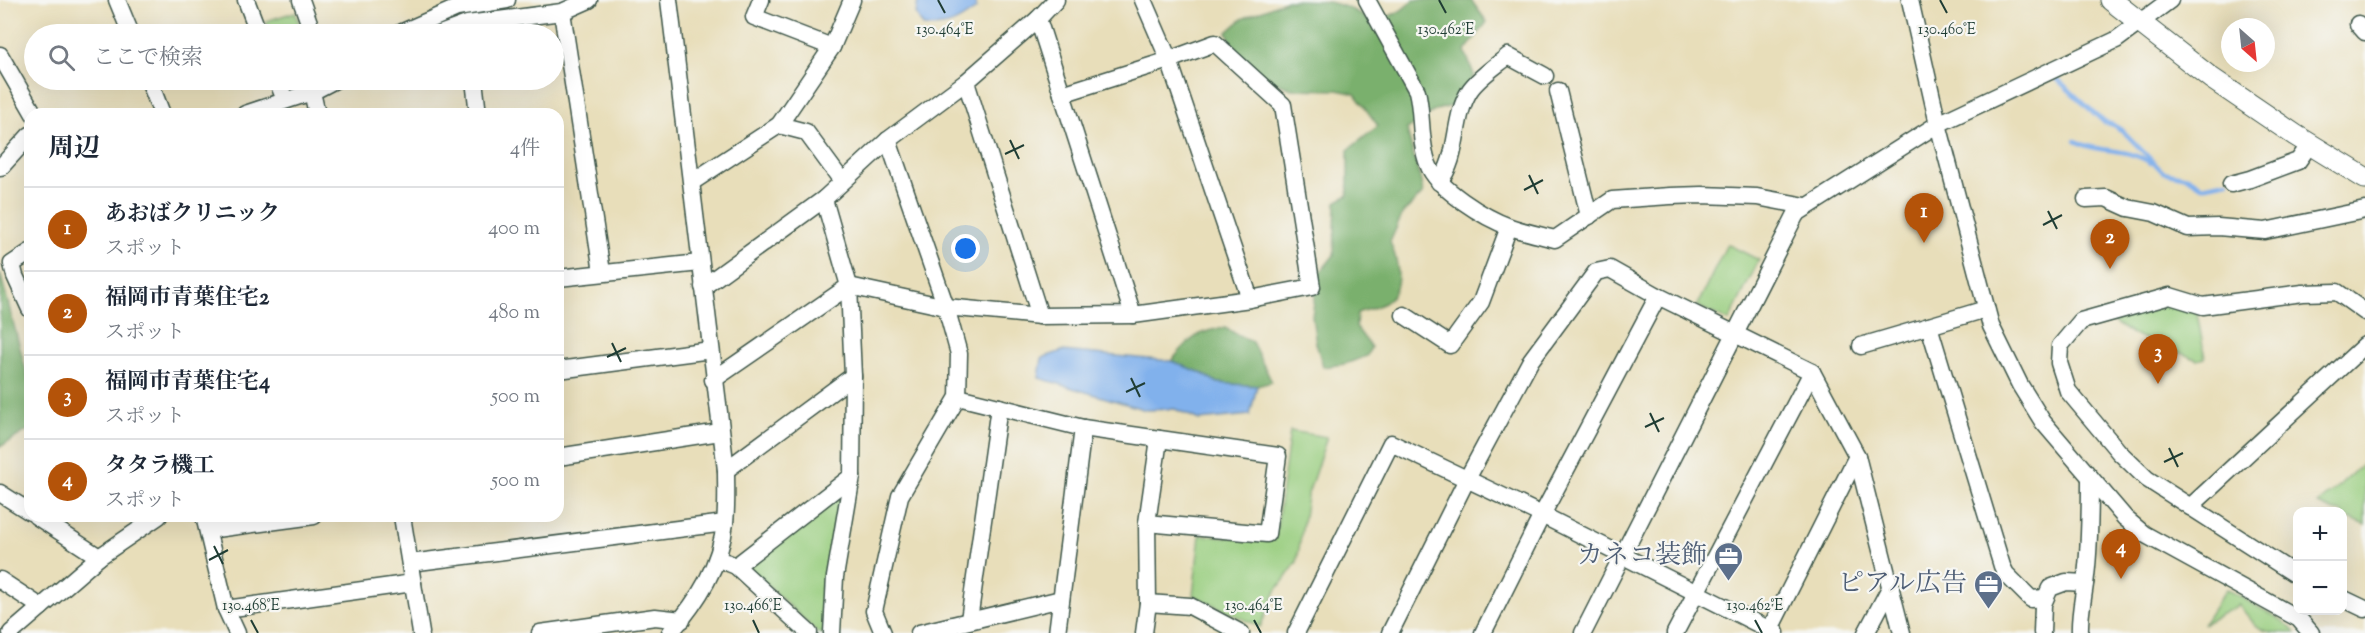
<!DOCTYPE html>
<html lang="ja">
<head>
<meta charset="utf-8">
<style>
	:root { --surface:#fff; --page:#f6f6f7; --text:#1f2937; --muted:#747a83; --line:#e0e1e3; --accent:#b45309 }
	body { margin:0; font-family:"Sorts Mill Goudy","Noto Serif JP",serif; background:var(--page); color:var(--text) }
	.controls { position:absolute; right:18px; bottom:18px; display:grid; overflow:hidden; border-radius:12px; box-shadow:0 6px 24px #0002 }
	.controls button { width:54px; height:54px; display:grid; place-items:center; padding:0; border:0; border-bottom:2px solid var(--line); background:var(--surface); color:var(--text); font:30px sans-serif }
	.compass { position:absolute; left:2221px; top:18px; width:54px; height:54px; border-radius:50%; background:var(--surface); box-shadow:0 6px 24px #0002; rotate:153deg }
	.you { position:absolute; left:966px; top:249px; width:21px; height:21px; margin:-15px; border:4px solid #fff; border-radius:50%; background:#1a73e8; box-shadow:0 0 0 9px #1a73e833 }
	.badge { display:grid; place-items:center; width:39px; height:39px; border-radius:50%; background:var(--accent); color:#fff; font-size:20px; font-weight:700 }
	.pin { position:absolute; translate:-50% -50px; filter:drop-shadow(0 2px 3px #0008) }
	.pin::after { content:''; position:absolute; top:32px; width:21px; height:18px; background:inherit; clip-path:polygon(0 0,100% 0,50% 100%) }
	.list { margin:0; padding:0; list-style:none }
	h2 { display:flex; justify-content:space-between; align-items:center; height:78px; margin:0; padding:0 24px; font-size:26px }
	h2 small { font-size:20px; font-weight:400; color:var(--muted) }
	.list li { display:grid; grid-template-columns:39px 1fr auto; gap:18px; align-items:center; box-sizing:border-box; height:84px; padding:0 24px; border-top:2px solid var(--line) }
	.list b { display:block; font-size:22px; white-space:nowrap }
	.list p { margin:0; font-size:20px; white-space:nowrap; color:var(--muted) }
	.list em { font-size:20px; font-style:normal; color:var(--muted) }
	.icon { flex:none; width:33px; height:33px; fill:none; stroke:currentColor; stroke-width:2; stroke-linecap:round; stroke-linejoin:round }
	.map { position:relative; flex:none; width:2365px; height:633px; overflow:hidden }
	.search { position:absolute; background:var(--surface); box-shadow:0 6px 24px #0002; left:24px; top:24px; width:540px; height:66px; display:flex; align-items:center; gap:15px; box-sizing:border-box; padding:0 21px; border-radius:33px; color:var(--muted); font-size:22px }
	.panel { position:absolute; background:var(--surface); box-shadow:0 6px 24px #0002; left:24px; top:108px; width:540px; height:414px; border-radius:18px }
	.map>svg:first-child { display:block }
	.green { fill:#98cd7e; stroke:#5c8559; stroke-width:1.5 }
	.forest { fill:#7ab06d; stroke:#4c7650; stroke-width:1.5 }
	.water { fill:#81b1ec; stroke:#507790; stroke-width:1.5 }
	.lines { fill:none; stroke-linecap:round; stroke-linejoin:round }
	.stream { stroke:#81b1ec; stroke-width:4.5 }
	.minor-casing { stroke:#3d5548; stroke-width:19 }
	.major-casing { stroke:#3d5548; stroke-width:23 }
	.minor { stroke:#fff; stroke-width:16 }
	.major { stroke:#fff; stroke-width:21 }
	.ticks { fill:none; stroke:#1f3d34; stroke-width:2 }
	.labels { text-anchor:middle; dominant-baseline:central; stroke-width:4.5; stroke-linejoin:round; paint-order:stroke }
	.service-label { font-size:26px; fill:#4e5e75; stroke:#f6f6f2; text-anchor:end }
	.ticks-label { font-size:15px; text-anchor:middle; fill:#1f3d34; stroke:#f6f6f2; stroke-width:4.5; stroke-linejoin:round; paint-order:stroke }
</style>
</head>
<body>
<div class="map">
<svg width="2365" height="633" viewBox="0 0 2365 633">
	<rect width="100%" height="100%" fill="#f6f6f2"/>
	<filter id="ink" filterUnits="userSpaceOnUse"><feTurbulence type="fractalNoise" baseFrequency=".0167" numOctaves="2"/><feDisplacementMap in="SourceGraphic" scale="12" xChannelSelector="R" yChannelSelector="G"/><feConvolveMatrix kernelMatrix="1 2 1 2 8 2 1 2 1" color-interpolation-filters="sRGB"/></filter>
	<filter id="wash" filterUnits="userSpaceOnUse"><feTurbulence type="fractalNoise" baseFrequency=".008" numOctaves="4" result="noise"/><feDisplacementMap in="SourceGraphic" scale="24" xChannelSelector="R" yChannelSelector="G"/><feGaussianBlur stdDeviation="1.35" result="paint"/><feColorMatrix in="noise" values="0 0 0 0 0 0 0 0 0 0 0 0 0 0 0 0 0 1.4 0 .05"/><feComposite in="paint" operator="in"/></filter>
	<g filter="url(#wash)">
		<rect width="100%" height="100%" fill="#e8deba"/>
		<!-- green -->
		<g class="green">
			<polygon points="295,12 303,34 271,34 266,21"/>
			<polygon points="1727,244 1759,260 1729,321 1697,306"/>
			<polygon points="2169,302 2196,307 2205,358 2198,360 2130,333 2110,320"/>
			<polygon points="1290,431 1327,437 1307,497 1297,562 1276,591 1260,627 1193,595 1200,535 1275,540"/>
			<polygon points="2365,462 2365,525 2343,515 2342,512 2334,511 2318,504"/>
			<polygon points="844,492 822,583 824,633 818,633 750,568 749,563"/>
			<path d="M2226 589 2282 620 2296 633C2260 633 2261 633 2239 605L2203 624Z"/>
		</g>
		<!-- forest -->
		<g class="forest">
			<path d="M1287 0C1320 0 1348 0 1372 24L1400 11 1414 0H1471L1487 22 1465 51 1474 75 1459 104 1436 110 1407 129C1411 151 1420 171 1423 193L1403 213 1390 242C1398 260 1405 290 1384 303 1376 308 1365 310 1357 313L1356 327 1371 347 1367 356 1345 364 1323 367 1316 343 1312 316 1318 275 1334 255 1336 202 1348 195V150L1378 126 1355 94 1338 90 1292 89 1264 78 1238 58 1227 32 1242 19Z"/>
			<polygon points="0,272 30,386 30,429 0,447"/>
			<path d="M1225 328 1252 342 1272 382 1257 386 1218 383 1199 372 1171 361C1189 341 1197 330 1225 328Z"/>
		</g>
		<!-- water -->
		<g class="water">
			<path d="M918 0H975L976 9C957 23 947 29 923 26L916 14Z"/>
			<polygon points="1062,351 1171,361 1199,372 1218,383 1257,386 1250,415 1199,420 1175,409 1146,410 1039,378 1042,358"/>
		</g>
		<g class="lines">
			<!-- stream -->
			<g class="stream">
				<polyline points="2056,78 2104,122 2113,125 2123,131 2163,172 2188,177 2202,186 2227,181"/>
				<path d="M2075 141C2099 154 2124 146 2151 163"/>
			</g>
		</g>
	</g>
	<g filter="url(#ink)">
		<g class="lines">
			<defs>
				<g id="minor">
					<polyline points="117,0 131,34"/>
					<polyline points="246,0 259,34"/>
					<polyline points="301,0 313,34"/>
					<path d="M669 0 726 470C726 487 727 505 725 522 721 565 698 601 670 633"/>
					<polyline points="761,0 754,17 832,47"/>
					<path d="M1367 0 1417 91C1423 115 1419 141 1428 164 1437 189 1485 218 1510 227 1524 232 1540 235 1555 239L1612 200 1670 196 1702 195 1757 197 1806 206"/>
					<polyline points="1910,0 1938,124 1991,326 2020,385 2043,422 2125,518 2144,534 2299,619 2311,633"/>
					<polyline points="562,12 602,272"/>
					<polyline points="1038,19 1133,315"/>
					<polyline points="2358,24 2365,32"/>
					<polyline points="398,34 457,8 507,0"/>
					<polyline points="440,34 467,24 562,12 589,0"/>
					<polyline points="0,55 34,114"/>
					<polyline points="149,80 162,114"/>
					<polyline points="277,80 285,100"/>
					<polyline points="474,80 478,114"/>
					<polyline points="966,82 1040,316"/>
					<polyline points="1558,91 1589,216"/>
					<polyline points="312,92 317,114"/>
					<polyline points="1062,94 1169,60 1215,43 1283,105 1312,287 1250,299"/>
					<polyline points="245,114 312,92 335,80"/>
					<polyline points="0,168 30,135"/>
					<polyline points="842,181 806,132 779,125 832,47 852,0"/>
					<polyline points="692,182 779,125"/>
					<path d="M1439 182C1460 157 1452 118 1470 90 1479 77 1496 66 1508 56L1545 76"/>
					<polyline points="2231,184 2250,179 2298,161 2310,144"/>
					<polyline points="2086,199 2106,198 2128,208 2154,213 2188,228 2218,227 2265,231 2365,210"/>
					<polyline points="30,252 12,264 15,276 30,309"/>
					<polyline points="558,278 700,263"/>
					<polyline points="703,287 824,199 888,140 966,82 1038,19 1056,0"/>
					<polyline points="1986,309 1929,326 2002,566 2006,574 2031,599 2045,598"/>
					<polyline points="1404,315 1450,345 1481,302 1509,227"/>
					<polyline points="1861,346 1929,326"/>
					<polyline points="558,370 711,350"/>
					<polyline points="713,380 849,286 946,307 1040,316 1133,315 1250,299 1169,60 1143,0"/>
					<polyline points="958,397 1083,428 1278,456 1267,534 1147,523"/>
					<polyline points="558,457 720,432"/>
					<polyline points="726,470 853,376"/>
					<polyline points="0,493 30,512"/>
					<polyline points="2190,507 2365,345"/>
					<polyline points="36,516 99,557"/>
					<polyline points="204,516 226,609 237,633"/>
					<polyline points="402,516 421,633"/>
					<polyline points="208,530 314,516"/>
					<polyline points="726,562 736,566 809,633"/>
					<polyline points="410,563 725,523"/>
					<polyline points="736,566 852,476 853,376 849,286 824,199"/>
					<polyline points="2298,576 2147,479 2119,452 2068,391 2059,363 2060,346 2081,321 2170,296 2203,306 2303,293 2337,292 2365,312"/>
					<polyline points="0,580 41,607"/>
					<polyline points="2342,598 2365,609"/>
					<polyline points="1148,603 1190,606 1241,633"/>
					<polyline points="226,609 413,583"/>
					<polyline points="969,620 999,407"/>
					<polyline points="11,633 99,557 159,516"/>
					<polyline points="540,633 655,617 682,620"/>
					<polyline points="832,633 835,577 852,476"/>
					<polyline points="883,633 874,611 900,496 958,397 959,354 946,307 888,140"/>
					<polyline points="919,633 1061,599"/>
					<polyline points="1057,633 1083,428"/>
					<polyline points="1144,633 1148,603 1147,523 1159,439"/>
					<polyline points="1296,633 1391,443 1542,515 1776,633"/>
					<polyline points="1390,633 1467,479 1531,360 1596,272 1610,269 1658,296 1812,372 1857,456 1902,633"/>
					<polyline points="1483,633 1542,515 1658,296"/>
					<polyline points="1583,633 1796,214 1938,124 2116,40 2170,0"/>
					<polyline points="1675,633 1812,372"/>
					<polyline points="1768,633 1857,456"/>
					<polyline points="1866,633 1891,586"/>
					<polyline points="2042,633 2043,604 2050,588 2066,582 2085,583"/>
					<path d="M2080 633C2079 614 2084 596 2086 576 2090 543 2090 510 2090 477"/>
				</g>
				<polyline id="major" points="2111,0 2211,78 2295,135 2365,178"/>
			</defs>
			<!-- minor casing -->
			<use href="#minor" class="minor-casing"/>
			<!-- major casing -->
			<use href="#major" class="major-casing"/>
			<!-- minor -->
			<use href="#minor" class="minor"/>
			<!-- major -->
			<use href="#major" class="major"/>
		</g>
	</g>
	<!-- ticks -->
	<path class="ticks" d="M938 0 945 13M1439 0 1446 13M1940 0 1947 13M1010 140 1019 159M1005 154 1024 145M1529 175 1538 194M1524 190 1543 180M2048 211 2057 229M2043 225 2062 215M612 343 621 362M607 357 626 348M1131 378 1140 397M1126 392 1145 383M1650 413 1659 432M1645 427 1664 418M2169 448 2178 467M2164 462 2183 453M214 546 223 564M209 560 228 550M251 620 258 633M753 620 759 633M1254 620 1261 633M1755 620 1762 633"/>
	<!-- icons -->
	<defs>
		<symbol id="office-pin" viewBox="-11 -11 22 30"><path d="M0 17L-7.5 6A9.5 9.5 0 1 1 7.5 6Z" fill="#5c6f8a" stroke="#f6f6f2"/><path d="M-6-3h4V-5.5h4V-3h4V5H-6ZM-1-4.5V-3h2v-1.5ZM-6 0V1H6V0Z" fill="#fff"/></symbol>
	</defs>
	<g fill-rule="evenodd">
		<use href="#office-pin" x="1712" y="540" width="33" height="45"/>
		<use href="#office-pin" x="1972" y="568" width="33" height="45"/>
	</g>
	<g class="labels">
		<!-- service labels -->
		<g class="service-label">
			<text x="1707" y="556">カネコ装飾</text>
			<text x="1967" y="584">ピアル広告</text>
		</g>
	</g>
	<g class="ticks-label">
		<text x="945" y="34">130.464°E</text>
		<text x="1446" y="34">130.462°E</text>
		<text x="1947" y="34">130.460°E</text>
		<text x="251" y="610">130.468°E</text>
		<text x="753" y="610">130.466°E</text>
		<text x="1254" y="610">130.464°E</text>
		<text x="1755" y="610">130.462°E</text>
	</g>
</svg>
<div class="controls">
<button>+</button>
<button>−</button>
</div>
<svg class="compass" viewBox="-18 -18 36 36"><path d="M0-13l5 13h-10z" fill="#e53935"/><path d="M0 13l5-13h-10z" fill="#747a83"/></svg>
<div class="you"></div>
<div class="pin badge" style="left:1924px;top:243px">1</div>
<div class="pin badge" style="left:2110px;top:269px">2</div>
<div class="pin badge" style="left:2158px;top:384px">3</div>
<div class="pin badge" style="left:2121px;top:579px">4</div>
<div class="search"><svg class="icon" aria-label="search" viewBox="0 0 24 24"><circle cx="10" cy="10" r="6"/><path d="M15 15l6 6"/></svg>ここで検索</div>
<section class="panel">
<h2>周辺<small>4件</small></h2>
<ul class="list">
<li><span class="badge">1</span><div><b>あおばクリニック</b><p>スポット</p></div><em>400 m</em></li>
<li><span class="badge">2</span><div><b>福岡市青葉住宅2</b><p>スポット</p></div><em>480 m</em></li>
<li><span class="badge">3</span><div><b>福岡市青葉住宅4</b><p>スポット</p></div><em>500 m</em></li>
<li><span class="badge">4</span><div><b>タタラ機工</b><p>スポット</p></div><em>500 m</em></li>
</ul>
</section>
</div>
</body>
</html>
